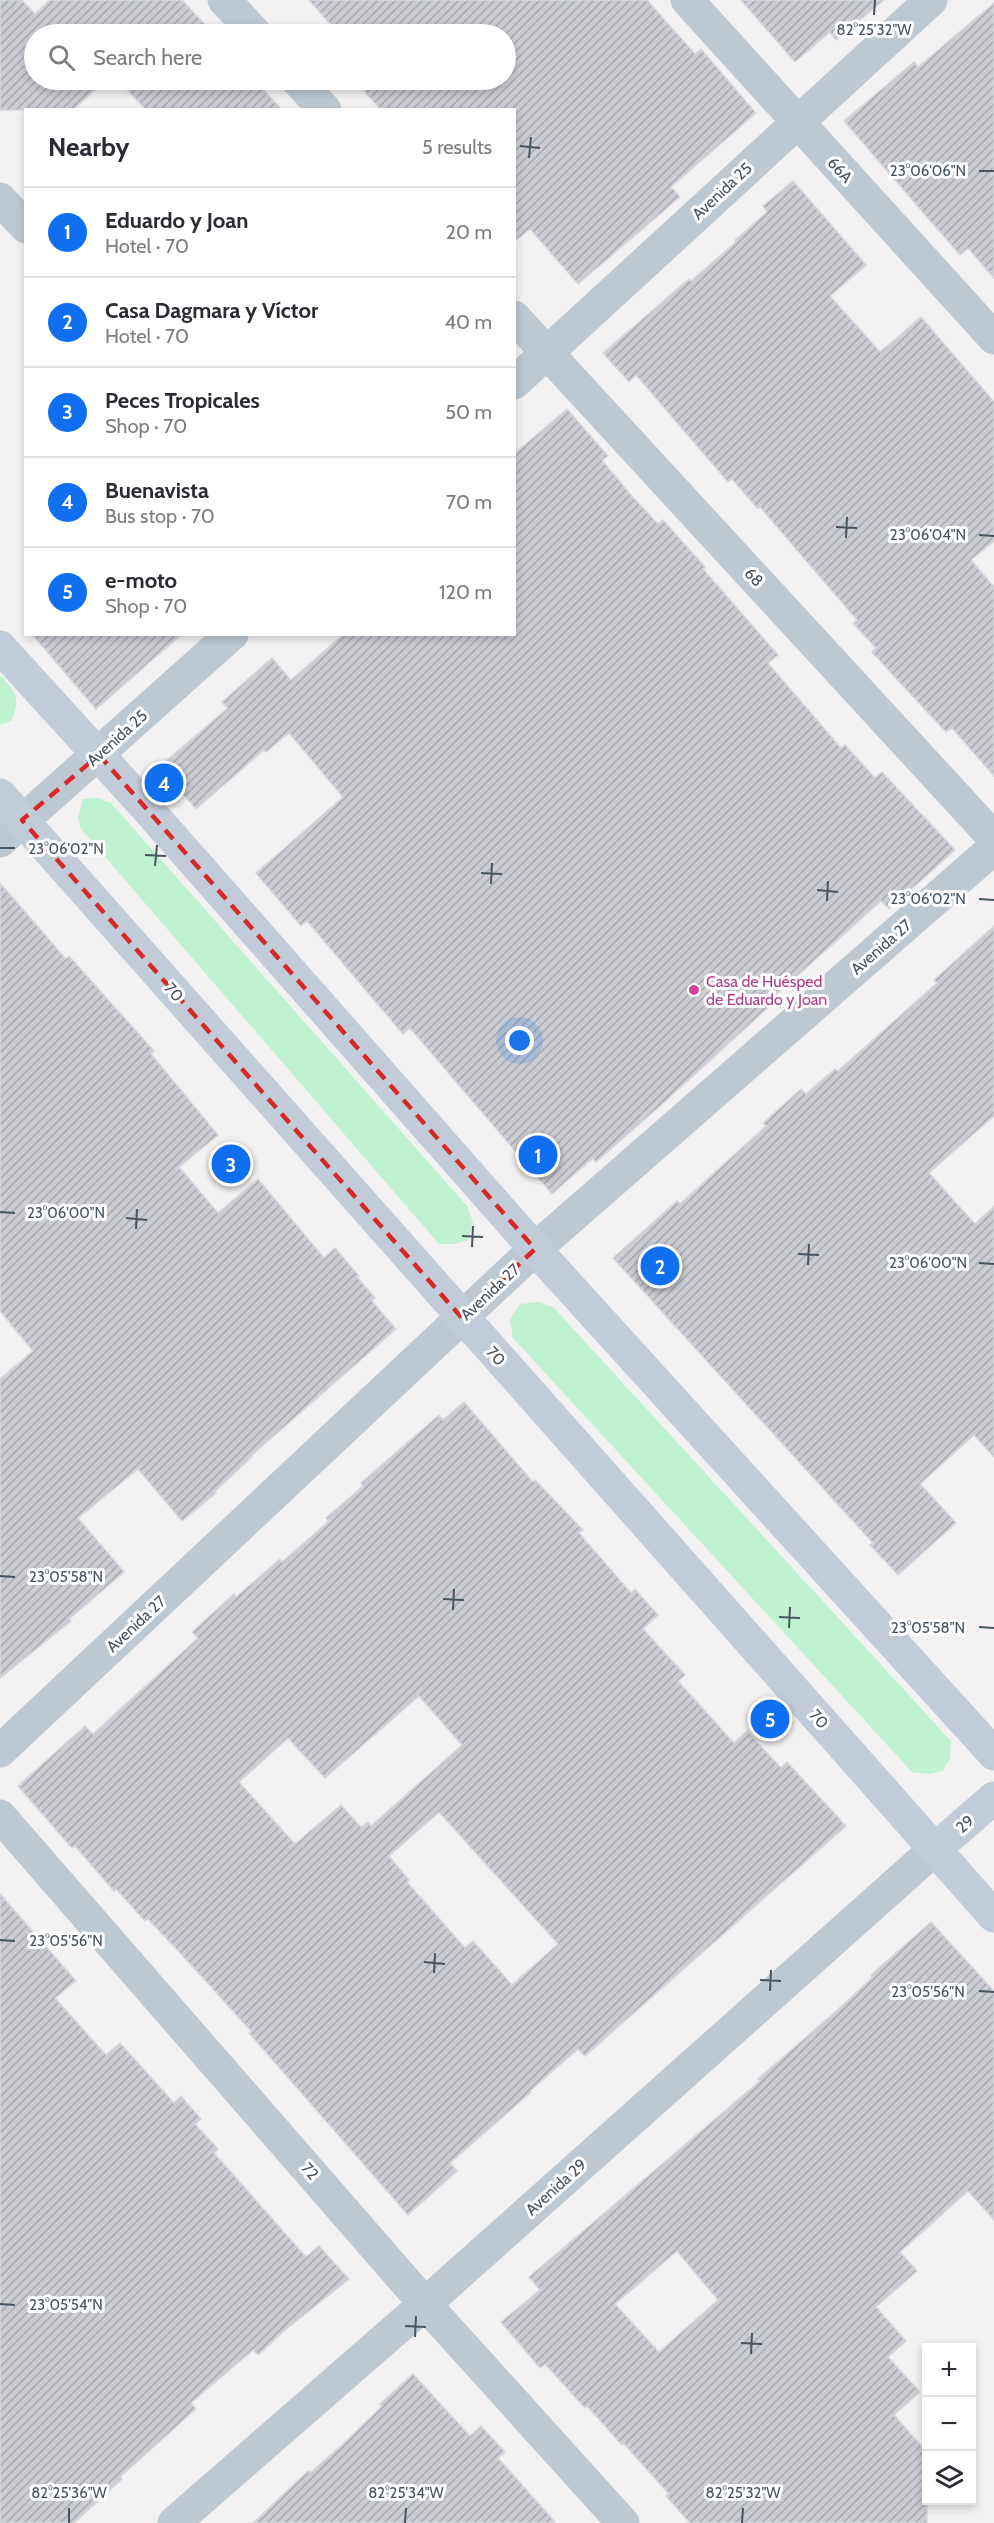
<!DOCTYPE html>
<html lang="en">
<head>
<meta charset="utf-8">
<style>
	:root { --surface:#fff; --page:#f7f7f7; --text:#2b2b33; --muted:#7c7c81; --line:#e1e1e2; --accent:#106fee }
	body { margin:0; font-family:Cabin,sans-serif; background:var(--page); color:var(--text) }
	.controls { position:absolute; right:18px; bottom:18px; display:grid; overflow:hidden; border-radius:0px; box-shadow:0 3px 9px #0003 }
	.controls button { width:54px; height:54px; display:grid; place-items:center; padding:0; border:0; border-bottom:2px solid var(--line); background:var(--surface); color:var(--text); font:30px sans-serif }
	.you { position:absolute; left:520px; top:1041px; width:21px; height:21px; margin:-15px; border:4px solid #fff; border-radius:50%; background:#1a73e8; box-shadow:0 0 0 9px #1a73e833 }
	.badge { display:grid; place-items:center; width:39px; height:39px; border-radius:50%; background:var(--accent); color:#fff; font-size:20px; font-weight:700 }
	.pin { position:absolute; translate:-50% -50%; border:3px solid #fff; box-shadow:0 2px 6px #0006 }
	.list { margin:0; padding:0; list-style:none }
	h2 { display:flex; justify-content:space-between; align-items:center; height:78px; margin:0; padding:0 24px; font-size:26px }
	h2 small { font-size:20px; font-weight:400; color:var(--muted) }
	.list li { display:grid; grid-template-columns:39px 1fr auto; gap:18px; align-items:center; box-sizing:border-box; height:90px; padding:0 24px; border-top:2px solid var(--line) }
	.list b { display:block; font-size:22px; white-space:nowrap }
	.list p { margin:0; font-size:20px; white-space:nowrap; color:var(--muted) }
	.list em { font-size:20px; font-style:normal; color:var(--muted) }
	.icon { flex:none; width:33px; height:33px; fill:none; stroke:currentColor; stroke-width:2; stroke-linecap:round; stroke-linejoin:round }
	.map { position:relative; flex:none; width:994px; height:2523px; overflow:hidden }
	.search { position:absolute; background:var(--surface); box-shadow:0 3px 9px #0003; left:24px; top:24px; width:492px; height:66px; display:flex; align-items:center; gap:15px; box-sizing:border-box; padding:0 21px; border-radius:33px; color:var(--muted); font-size:22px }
	.panel { position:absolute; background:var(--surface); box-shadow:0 3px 9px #0003; left:24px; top:108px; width:492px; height:528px; border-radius:0px }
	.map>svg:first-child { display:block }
	.green { fill:#bef2d3 }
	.building { fill:url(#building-hatch); stroke:#d5d7dc; stroke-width:1.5; fill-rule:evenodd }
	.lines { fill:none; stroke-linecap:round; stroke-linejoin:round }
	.street { stroke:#bec8d1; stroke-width:33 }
	.secondary { stroke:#c1ccd8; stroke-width:33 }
	.marked { fill:none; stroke:#d62828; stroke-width:4.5; stroke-dasharray:12 8; stroke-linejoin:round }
	.ticks { fill:none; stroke:#485460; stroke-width:2 }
	.hotel-dot { fill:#d1479c; stroke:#fff; stroke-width:2 }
	.labels { text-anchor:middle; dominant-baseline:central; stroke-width:6; stroke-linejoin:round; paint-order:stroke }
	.street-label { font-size:16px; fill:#485460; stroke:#fff }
	.hotel-label { font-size:16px; fill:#b23c85; stroke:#fff; text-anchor:start }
	.ticks-label { font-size:15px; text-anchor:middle; fill:#485460; stroke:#fff; stroke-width:6; stroke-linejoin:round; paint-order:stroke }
</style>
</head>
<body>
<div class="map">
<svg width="994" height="2523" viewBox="0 0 994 2523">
	<defs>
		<pattern id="building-hatch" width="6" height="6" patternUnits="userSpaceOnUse" patternTransform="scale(1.5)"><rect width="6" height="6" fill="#cbcdd3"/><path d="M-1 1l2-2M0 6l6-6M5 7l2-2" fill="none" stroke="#a7a9af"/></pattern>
	</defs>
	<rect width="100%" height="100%" fill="#f3f1f1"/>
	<!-- green -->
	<g class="green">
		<path d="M0 675C16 692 21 699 11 721L0 725Z"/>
		<polygon points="98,798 111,803 467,1206 473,1222 468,1240 455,1244 439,1244 81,829 78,817 83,799"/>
		<polygon points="539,1302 554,1308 951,1741 950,1758 943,1771 929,1774 912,1772 513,1338 510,1319 520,1304"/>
	</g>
	<!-- building -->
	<g class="building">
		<polygon points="0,0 22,0 35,14 50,0 182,0 214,34 34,34 34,80 106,80 73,110 0,110"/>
		<polygon points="309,0 647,0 695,54 701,49 756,113 671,187 680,197 578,284 530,229 514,242 514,110 381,110 356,82 359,80 506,80 506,34 339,34"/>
		<polygon points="741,0 884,0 836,40 830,32 795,62"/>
		<polygon points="994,3 994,278 968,248 960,255 844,121 914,62 918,67"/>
		<polygon points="118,80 255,80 282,110 146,110"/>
		<polygon points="793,181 866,265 830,296 880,352 921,317 994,402 994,541 971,560 994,587 994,776 952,728 946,732 892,674 872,652 876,648 853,623 857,620 760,507 758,509 732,479 728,482 636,375 629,382 603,353 689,279 691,281 737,241 735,240 767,212 763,206"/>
		<polygon points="567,409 608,456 602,460 630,494 658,524 663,520 705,567 703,569 778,655 768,663 841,748 845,745 875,778 882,772 955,850 889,909 881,901 769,1001 772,1004 660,1106 596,1162 593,1158 552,1194 410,1028 403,1034 307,921 301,926 256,873 343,797 289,733 266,752 264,750 196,809 159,767 228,708 222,702 272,658 291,680 344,634 514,634 514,454"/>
		<polygon points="32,634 182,634 96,709"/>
		<polygon points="0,883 66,959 69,956 154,1051 151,1054 218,1135 179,1167 218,1213 258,1179 324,1258 335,1248 359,1276 357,1277 375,1298 372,1301 396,1329 251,1456 252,1457 215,1491 216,1493 182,1521 138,1469 78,1518 124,1572 69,1619 71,1621 0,1678 0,1379 33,1351 0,1311"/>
		<polygon points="994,926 994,1116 929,1173 975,1224 994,1206 994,1457 974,1435 920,1484 956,1523 898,1575 870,1545 873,1543 613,1258 677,1201 680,1204 766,1126 763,1123 801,1089 806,1094 835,1069 838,1071 937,983 934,980"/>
		<path d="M464 1402 533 1482 535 1480 583 1530 579 1533 631 1593 635 1589 658 1615 643 1629 685 1675 678 1681 734 1743 747 1731 781 1768 787 1762 846 1826 585 2056 578 2049 530 2091 531 2092 450 2163 457 2171 408 2215 249 2033 251 2031 194 1968 148 1919 145 1921 116 1889 114 1891 75 1846 72 1848 18 1786 85 1726 93 1734 198 1638 192 1632 234 1594 236 1597 280 1559 282 1562 329 1521 326 1518 363 1486 361 1483 439 1415 443 1420ZM419 1696 462 1745 371 1826 368 1822 361 1827 341 1805 295 1844 239 1782 288 1738 325 1778ZM439 1812 558 1944 512 1985 473 1941 465 1948 407 1882 409 1880 389 1856Z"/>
		<polygon points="0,1894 76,1981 55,1998 106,2055 120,2043 174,2103 181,2096 201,2119 195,2124 218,2149 214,2153 306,2257 319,2246 349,2279 285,2330 258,2355 253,2350 191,2403 196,2409 120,2477 122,2479 74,2523 0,2523"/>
		<path d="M931 1922 994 1991V2220L968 2191 900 2252 917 2271 876 2307 906 2341 888 2357 920 2392 894 2415 927 2452V2523H690L666 2496 669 2494 624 2444 622 2445 587 2406 585 2408 545 2364 540 2368 501 2322 540 2290 529 2277 760 2081 758 2079 835 2012 873 1977 871 1975ZM677 2251 718 2300 659 2352 615 2304Z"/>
		<polygon points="413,2374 470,2436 481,2426 505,2452 498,2458 556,2523 253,2523 308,2471 310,2473 342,2445 382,2406 380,2404"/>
	</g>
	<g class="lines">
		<!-- street -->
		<g class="street">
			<polyline points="224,0 256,34"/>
			<polyline points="687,0 994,338"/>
			<polyline points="297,80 325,110"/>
			<polyline points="0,199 26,227"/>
			<polyline points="514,317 994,838"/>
			<polyline points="514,383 931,0"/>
			<polyline points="0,841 232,634"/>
			<polyline points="0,1751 535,1249 994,848"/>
			<polyline points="0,1816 425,2304 623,2523"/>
			<polyline points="174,2523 425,2304 935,1849"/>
		</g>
		<!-- secondary -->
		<g class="secondary">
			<polyline points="0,647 143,804 535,1249 994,1754"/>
			<polyline points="0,795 994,1916"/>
			<polyline points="935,1849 994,1798"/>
		</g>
	</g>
	<!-- marked area -->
	<path class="marked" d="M99 755 535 1249 462 1318 22 820Z"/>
	<!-- ticks -->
	<path class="ticks" d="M874 15 875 0M520 146 540 148M529 158 531 137M979 171H994M836 527 857 528M979 535 994 536M846 538 847 517M0 848H15M145 855 166 856M155 866 157 845M481 873 502 874M491 884 492 863M817 890 838 892M979 899 994 900M827 901 828 881M0 1212 15 1213M126 1218 147 1220M136 1229 137 1209M462 1236 483 1237M472 1247 473 1226M798 1254 819 1255M979 1263 994 1264M808 1265 809 1244M0 1576 15 1577M443 1599 464 1600M453 1610 454 1589M779 1617 800 1618M979 1627 994 1628M789 1628 790 1607M0 1940 15 1941M424 1962 445 1964M434 1973 435 1953M760 1980 781 1981M770 1991 771 1970M979 1991 994 1992M0 2304 15 2305M405 2326 426 2327M415 2337 416 2316M741 2343 762 2344M751 2354 752 2333M69 2523V2508M405 2523 406 2508M742 2523 743 2508"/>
	<!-- markers -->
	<circle class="hotel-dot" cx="694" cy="990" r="6"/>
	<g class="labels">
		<!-- street labels -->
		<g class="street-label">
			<text transform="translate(840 170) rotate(48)">66A</text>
			<text transform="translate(722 191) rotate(-43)">Avenida 25</text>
			<text transform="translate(754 577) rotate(47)">68</text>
			<text transform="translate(117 738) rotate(-42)">Avenida 25</text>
			<text transform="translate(881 947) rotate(-41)">Avenida 27</text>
			<text transform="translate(174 992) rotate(49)">70</text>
			<text transform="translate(490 1292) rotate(-43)">Avenida 27</text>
			<text transform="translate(496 1356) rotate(48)">70</text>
			<text transform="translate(136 1624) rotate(-43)">Avenida 27</text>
			<text transform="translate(819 1719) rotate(48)">70</text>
			<text transform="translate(965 1824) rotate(-41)">29</text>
			<text transform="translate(310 2171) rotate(49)">72</text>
			<text transform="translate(556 2187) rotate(-42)">Avenida 29</text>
		</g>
		<!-- hotel labels -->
		<g class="hotel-label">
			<text x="706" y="981">Casa de Huésped<tspan x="706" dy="18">de Eduardo y Joan</tspan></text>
		</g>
	</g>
	<g class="ticks-label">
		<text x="874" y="35">82°25'32"W</text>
		<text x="928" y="176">23°06'06"N</text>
		<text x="928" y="540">23°06'04"N</text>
		<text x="66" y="854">23°06'02"N</text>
		<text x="928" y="904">23°06'02"N</text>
		<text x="66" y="1218">23°06'00"N</text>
		<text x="928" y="1268">23°06'00"N</text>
		<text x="66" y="1582">23°05'58"N</text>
		<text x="928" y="1633">23°05'58"N</text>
		<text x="66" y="1946">23°05'56"N</text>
		<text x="928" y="1997">23°05'56"N</text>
		<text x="66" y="2310">23°05'54"N</text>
		<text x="69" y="2498">82°25'36"W</text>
		<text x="406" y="2498">82°25'34"W</text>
		<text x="743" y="2498">82°25'32"W</text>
	</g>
</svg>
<div class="controls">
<button>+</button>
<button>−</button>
<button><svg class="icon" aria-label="layers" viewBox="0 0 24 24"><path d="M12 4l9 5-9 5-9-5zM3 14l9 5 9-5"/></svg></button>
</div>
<div class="you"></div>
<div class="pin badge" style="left:538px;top:1155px">1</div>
<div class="pin badge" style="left:660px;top:1266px">2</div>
<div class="pin badge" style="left:231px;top:1164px">3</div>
<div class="pin badge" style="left:164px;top:783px">4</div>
<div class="pin badge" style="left:770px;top:1719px">5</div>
<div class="search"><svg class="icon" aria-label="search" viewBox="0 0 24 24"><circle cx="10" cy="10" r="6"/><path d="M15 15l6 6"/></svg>Search here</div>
<section class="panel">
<h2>Nearby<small>5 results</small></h2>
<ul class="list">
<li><span class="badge">1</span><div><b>Eduardo y Joan</b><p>Hotel · 70</p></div><em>20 m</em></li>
<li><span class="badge">2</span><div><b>Casa Dagmara y Víctor</b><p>Hotel · 70</p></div><em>40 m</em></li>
<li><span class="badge">3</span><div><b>Peces Tropicales</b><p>Shop · 70</p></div><em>50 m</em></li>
<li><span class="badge">4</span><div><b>Buenavista</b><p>Bus stop · 70</p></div><em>70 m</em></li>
<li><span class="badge">5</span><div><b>e-moto</b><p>Shop · 70</p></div><em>120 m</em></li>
</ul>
</section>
</div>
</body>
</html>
